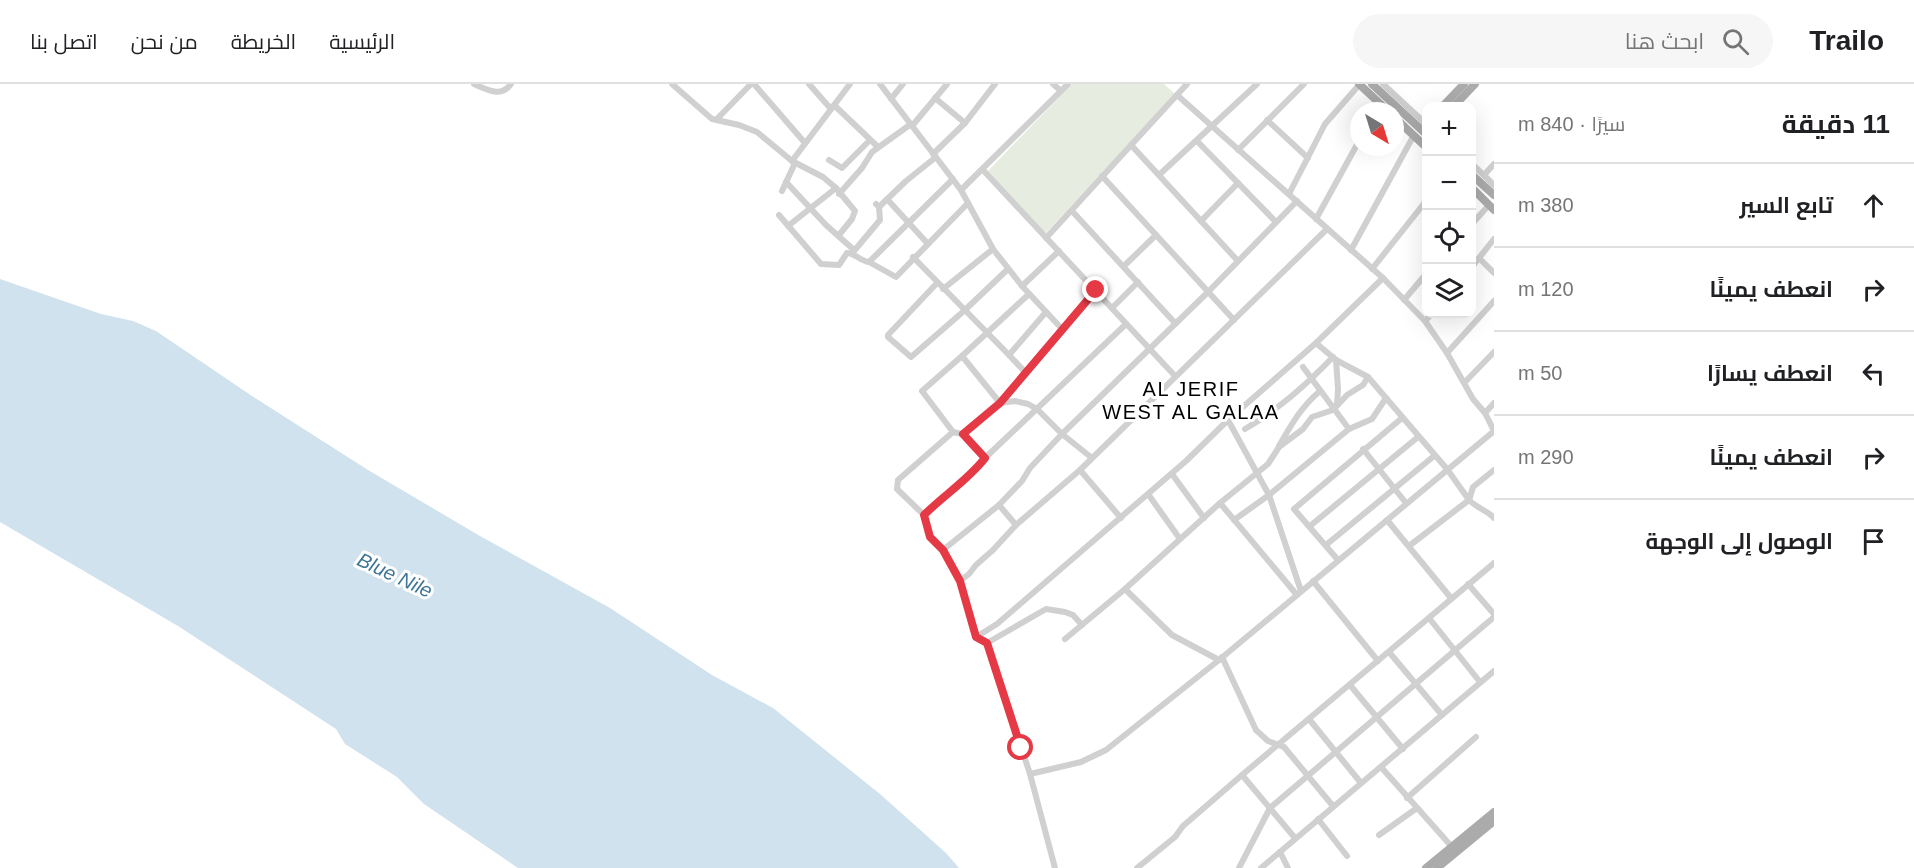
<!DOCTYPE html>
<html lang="ar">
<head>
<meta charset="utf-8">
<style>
	:root { --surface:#fff; --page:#f6f6f6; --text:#202124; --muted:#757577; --line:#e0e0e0 }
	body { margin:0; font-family:Helvetica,Cairo,sans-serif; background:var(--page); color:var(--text); direction:rtl }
	.controls { position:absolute; right:18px; top:18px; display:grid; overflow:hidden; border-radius:12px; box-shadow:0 6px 24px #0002 }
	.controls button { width:54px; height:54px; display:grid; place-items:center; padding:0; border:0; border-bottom:2px solid var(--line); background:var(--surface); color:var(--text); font:30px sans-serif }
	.compass { position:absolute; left:1350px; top:18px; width:54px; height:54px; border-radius:50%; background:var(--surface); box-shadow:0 6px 24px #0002; rotate:142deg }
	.stop { position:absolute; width:18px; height:18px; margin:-14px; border:4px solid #e63946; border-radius:50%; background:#fff }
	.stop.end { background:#e63946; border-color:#fff; box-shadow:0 2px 6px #0008 }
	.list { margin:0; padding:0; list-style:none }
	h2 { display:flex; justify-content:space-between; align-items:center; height:78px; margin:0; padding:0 24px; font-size:26px }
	h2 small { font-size:20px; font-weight:400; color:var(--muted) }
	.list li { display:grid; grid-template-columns:39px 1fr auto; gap:18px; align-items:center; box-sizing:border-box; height:84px; padding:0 24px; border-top:2px solid var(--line) }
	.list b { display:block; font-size:22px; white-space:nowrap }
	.list em { font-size:20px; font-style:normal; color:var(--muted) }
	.icon { flex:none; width:33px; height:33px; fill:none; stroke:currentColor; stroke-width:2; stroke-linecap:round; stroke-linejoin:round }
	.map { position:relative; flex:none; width:1494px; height:784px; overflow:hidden; direction:ltr }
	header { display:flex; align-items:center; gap:36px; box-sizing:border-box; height:84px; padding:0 30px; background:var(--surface); border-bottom:2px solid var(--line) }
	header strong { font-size:28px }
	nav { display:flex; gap:33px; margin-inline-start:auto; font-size:21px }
	.search { width:420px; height:54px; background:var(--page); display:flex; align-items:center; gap:15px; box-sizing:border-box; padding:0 21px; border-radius:33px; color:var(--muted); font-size:22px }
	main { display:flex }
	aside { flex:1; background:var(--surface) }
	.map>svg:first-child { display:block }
	.green { fill:#e6ecdf }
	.water { fill:#cfe2ee }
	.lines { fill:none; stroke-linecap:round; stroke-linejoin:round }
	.minor { stroke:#d0d0d0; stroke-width:6 }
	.major { stroke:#ababab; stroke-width:8 }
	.route { stroke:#e63946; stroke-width:8 }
	.labels { text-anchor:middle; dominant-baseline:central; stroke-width:6; stroke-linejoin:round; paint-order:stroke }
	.neighbourhood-label { font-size:20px; letter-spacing:1.5px; fill:#000; stroke:#fff }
	.water-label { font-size:20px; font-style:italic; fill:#3f7597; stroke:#fff }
</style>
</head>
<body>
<header>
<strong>Trailo</strong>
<div class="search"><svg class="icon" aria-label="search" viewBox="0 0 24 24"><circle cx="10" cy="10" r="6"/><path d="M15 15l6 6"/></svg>ابحث هنا</div>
<nav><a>الرئيسية</a><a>الخريطة</a><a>من نحن</a><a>اتصل بنا</a></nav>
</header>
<main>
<aside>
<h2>11 دقيقة<small>سيرًا · 840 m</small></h2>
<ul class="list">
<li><svg class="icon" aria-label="ahead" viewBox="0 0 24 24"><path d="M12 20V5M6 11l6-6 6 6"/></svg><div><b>تابع السير</b></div><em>380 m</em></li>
<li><svg class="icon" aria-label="right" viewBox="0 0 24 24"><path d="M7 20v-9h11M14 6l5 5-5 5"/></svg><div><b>انعطف يمينًا</b></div><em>120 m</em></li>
<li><svg class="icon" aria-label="left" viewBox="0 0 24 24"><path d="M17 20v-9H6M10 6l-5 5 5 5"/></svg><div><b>انعطف يسارًا</b></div><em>50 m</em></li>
<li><svg class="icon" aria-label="right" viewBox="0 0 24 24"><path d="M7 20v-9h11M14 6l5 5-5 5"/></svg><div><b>انعطف يمينًا</b></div><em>290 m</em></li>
<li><svg class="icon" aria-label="arrive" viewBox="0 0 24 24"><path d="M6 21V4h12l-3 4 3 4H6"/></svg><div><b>الوصول إلى الوجهة</b></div></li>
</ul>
</aside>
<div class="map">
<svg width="1494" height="784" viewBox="0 0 1494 784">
	<rect width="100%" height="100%" fill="#fff"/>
	<!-- green -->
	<polygon class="green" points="1072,0 1164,0 1175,10 1043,152 985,90"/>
	<!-- water -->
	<polygon class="water" points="0,195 101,230 133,237 156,247 252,312 368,386 480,452 610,524 712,591 773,624 880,710 946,769 959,784 518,784 424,720 397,693 345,660 336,645 178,542 0,438"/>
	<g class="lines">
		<!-- minor -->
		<g class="minor">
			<path d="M474 0C488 6 501 14 511 0"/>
			<polyline points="672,0 712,35 739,41 757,48 792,77 823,93 836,104 855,127 852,135 839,151"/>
			<polyline points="754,0 805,59"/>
			<polyline points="809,0 831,25"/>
			<polyline points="880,0 961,106 993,165 1022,202 1063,246 1096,206"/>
			<polyline points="1053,0 1061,7"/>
			<polyline points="1383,0 1426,40"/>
			<polyline points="1177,11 1383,194 1425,237 1447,269 1473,315 1485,329 1494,347"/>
			<polyline points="935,14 965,39"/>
			<polyline points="891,15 903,0"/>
			<polyline points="834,21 878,63"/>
			<polyline points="717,35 751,0"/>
			<polyline points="1267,36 1308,74"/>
			<polyline points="912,42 947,0"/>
			<polyline points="1197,57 1276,138"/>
			<polyline points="1131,61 1237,176"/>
			<polyline points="1238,66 1304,0"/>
			<polyline points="933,70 965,39 995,0"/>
			<polyline points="829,76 842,84 870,56"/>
			<polyline points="792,77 850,0"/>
			<polyline points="1472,80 1494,101"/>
			<polyline points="983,86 1175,292"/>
			<polyline points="1159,91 1257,0"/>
			<polyline points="1484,91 1494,80"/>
			<polyline points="1102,92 1234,236"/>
			<polyline points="953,95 869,178 896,193 968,119"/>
			<polyline points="786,98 826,141 854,166"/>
			<polyline points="961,106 1068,0"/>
			<polyline points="782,107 795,79"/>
			<polyline points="839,110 862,84 872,68 911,40"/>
			<polyline points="1289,110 1325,40 1359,1"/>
			<polyline points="887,115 928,160"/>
			<polyline points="876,120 879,123 906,97 936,73"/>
			<polyline points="1072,127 1175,239"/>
			<path d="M779 131 821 180 839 181 847 169C855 169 860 177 869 178"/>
			<polyline points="1316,135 1359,57"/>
			<polyline points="1201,137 1238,99"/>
			<polyline points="1472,140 1489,121"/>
			<polyline points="788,142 836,104"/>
			<polyline points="1046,154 1187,0"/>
			<polyline points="1351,166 1414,51"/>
			<polyline points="854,167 880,136 879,123"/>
			<polyline points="913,173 1009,271 1046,228"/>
			<polyline points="1479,174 1494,189"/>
			<polyline points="1124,182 1156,151"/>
			<polyline points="1472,183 1494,155"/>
			<polyline points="1372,185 1426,117"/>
			<polyline points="937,199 888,251 888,253 911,273 965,226 1008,185"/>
			<polyline points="1022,202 1059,167"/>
			<polyline points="943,205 993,165"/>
			<polyline points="1029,210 962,272 1000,319 1015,317 1028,320 1037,325 1062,350 1092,374"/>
			<polyline points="1404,216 1426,190"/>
			<polyline points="1112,224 1138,198"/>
			<polyline points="1425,237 1432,230"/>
			<polyline points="1316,259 1336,276 1368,293 1447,385 1469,416 1409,462"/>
			<polyline points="1447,269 1494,217"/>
			<polyline points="1009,271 1026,289"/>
			<polyline points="962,272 922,307 953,348 962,350 985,374"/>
			<polyline points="1336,276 1338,305 1337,321"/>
			<polyline points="1303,283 1349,345"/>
			<polyline points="1465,298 1494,268"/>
			<polyline points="1485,329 1494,319"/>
			<polyline points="1228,336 1269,411 1301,507"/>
			<path d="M1245 345C1280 324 1305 302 1333 273"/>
			<polyline points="962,350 1000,319 1063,246"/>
			<path d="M1279 362C1291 341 1301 323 1320 307"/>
			<polyline points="1363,365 1406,419"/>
			<polyline points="1080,386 1121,434"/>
			<path d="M1494 386 1473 403 1469 416C1477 424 1488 427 1494 434"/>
			<polyline points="1172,390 1204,434"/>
			<polyline points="1148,410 1180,455"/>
			<polyline points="1220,419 1268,380 1279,363 1303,345 1312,333 1333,326 1347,311 1363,301 1368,293"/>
			<polyline points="999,421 1016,441"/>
			<polyline points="924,431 897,405 898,396 953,348"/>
			<polyline points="1234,436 1269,411 1349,345 1372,335 1386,314"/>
			<polyline points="1387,436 1451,514"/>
			<polyline points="1310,442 1418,353"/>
			<polyline points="1326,461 1434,372"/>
			<polyline points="943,466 999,421 1022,397 1030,384 1062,350 1208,208 1297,117"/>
			<polyline points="1338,476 1294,425 1402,334"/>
			<path d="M960 497 943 466 930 453 924 431C944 411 968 396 985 374L1126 240"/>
			<polyline points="1313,497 1378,577"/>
			<polyline points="1468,500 1494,530"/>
			<polyline points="1125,505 1172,551 1219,576"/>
			<polyline points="1429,534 1480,598"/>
			<polyline points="976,553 960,497 969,490 976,481 993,466 1016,441 1080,386 1327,145"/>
			<polyline points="1065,555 1125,505 1220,419 1297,511"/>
			<polyline points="987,559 1046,525 1065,528 1073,531 1082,541"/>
			<polyline points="1389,568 1442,631"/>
			<polyline points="1222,573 1256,646 1268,657 1284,663 1333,722"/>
			<polyline points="1350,601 1403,665"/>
			<polyline points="1309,635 1361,699"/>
			<polyline points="1381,683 1452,763"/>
			<polyline points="1030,690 1081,678 1106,666 1219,576 1494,347"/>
			<polyline points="1242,691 1295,754"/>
			<polyline points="1407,714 1476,653"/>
			<polyline points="1318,735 1347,772"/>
			<polyline points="1379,751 1417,724"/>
			<polyline points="1280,768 1288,784"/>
			<polyline points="1055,784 1030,690 987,559 976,553 997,540 1186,377 1228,336 1316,259 1383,194"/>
			<polyline points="1137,784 1175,753 1183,742 1242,691 1494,479"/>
			<polyline points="1239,784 1270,724 1494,533"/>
			<polyline points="1261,784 1494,587"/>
		</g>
		<!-- major -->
		<g class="major">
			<polyline points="1359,0 1388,27"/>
			<polyline points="1372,0 1426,50"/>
			<polyline points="1443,22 1464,0"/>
			<polyline points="1454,22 1475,0"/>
			<polyline points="1395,34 1426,63"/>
			<polyline points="1472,91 1494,111"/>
			<polyline points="1472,104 1494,126"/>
			<polyline points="1426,784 1494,728"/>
			<polyline points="1437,784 1494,737"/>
		</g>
	</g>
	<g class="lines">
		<!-- route -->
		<path class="route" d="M1021 664 987 559 976 553 960 497 943 466 930 453 924 431C944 411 968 396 985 374L963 350 1000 319 1096 206"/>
	</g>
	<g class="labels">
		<!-- neighbourhood labels -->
		<g class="neighbourhood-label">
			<text x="1191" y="305">AL JERIF<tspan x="1191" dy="23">WEST AL GALAA</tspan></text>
		</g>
		<!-- water labels -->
		<g class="water-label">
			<text transform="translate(395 491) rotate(25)">Blue Nile</text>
		</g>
	</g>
</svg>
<div class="controls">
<button>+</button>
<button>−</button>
<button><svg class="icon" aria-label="locate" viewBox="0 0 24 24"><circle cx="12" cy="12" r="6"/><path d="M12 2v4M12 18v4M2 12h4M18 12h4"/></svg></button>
<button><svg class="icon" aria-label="layers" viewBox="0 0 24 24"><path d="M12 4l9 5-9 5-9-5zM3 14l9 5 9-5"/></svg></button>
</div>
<svg class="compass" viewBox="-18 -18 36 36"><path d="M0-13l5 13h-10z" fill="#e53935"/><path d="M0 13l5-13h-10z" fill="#757577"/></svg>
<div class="stop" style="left:1021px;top:664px"></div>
<div class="stop end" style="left:1096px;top:206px"></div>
</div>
</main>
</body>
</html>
